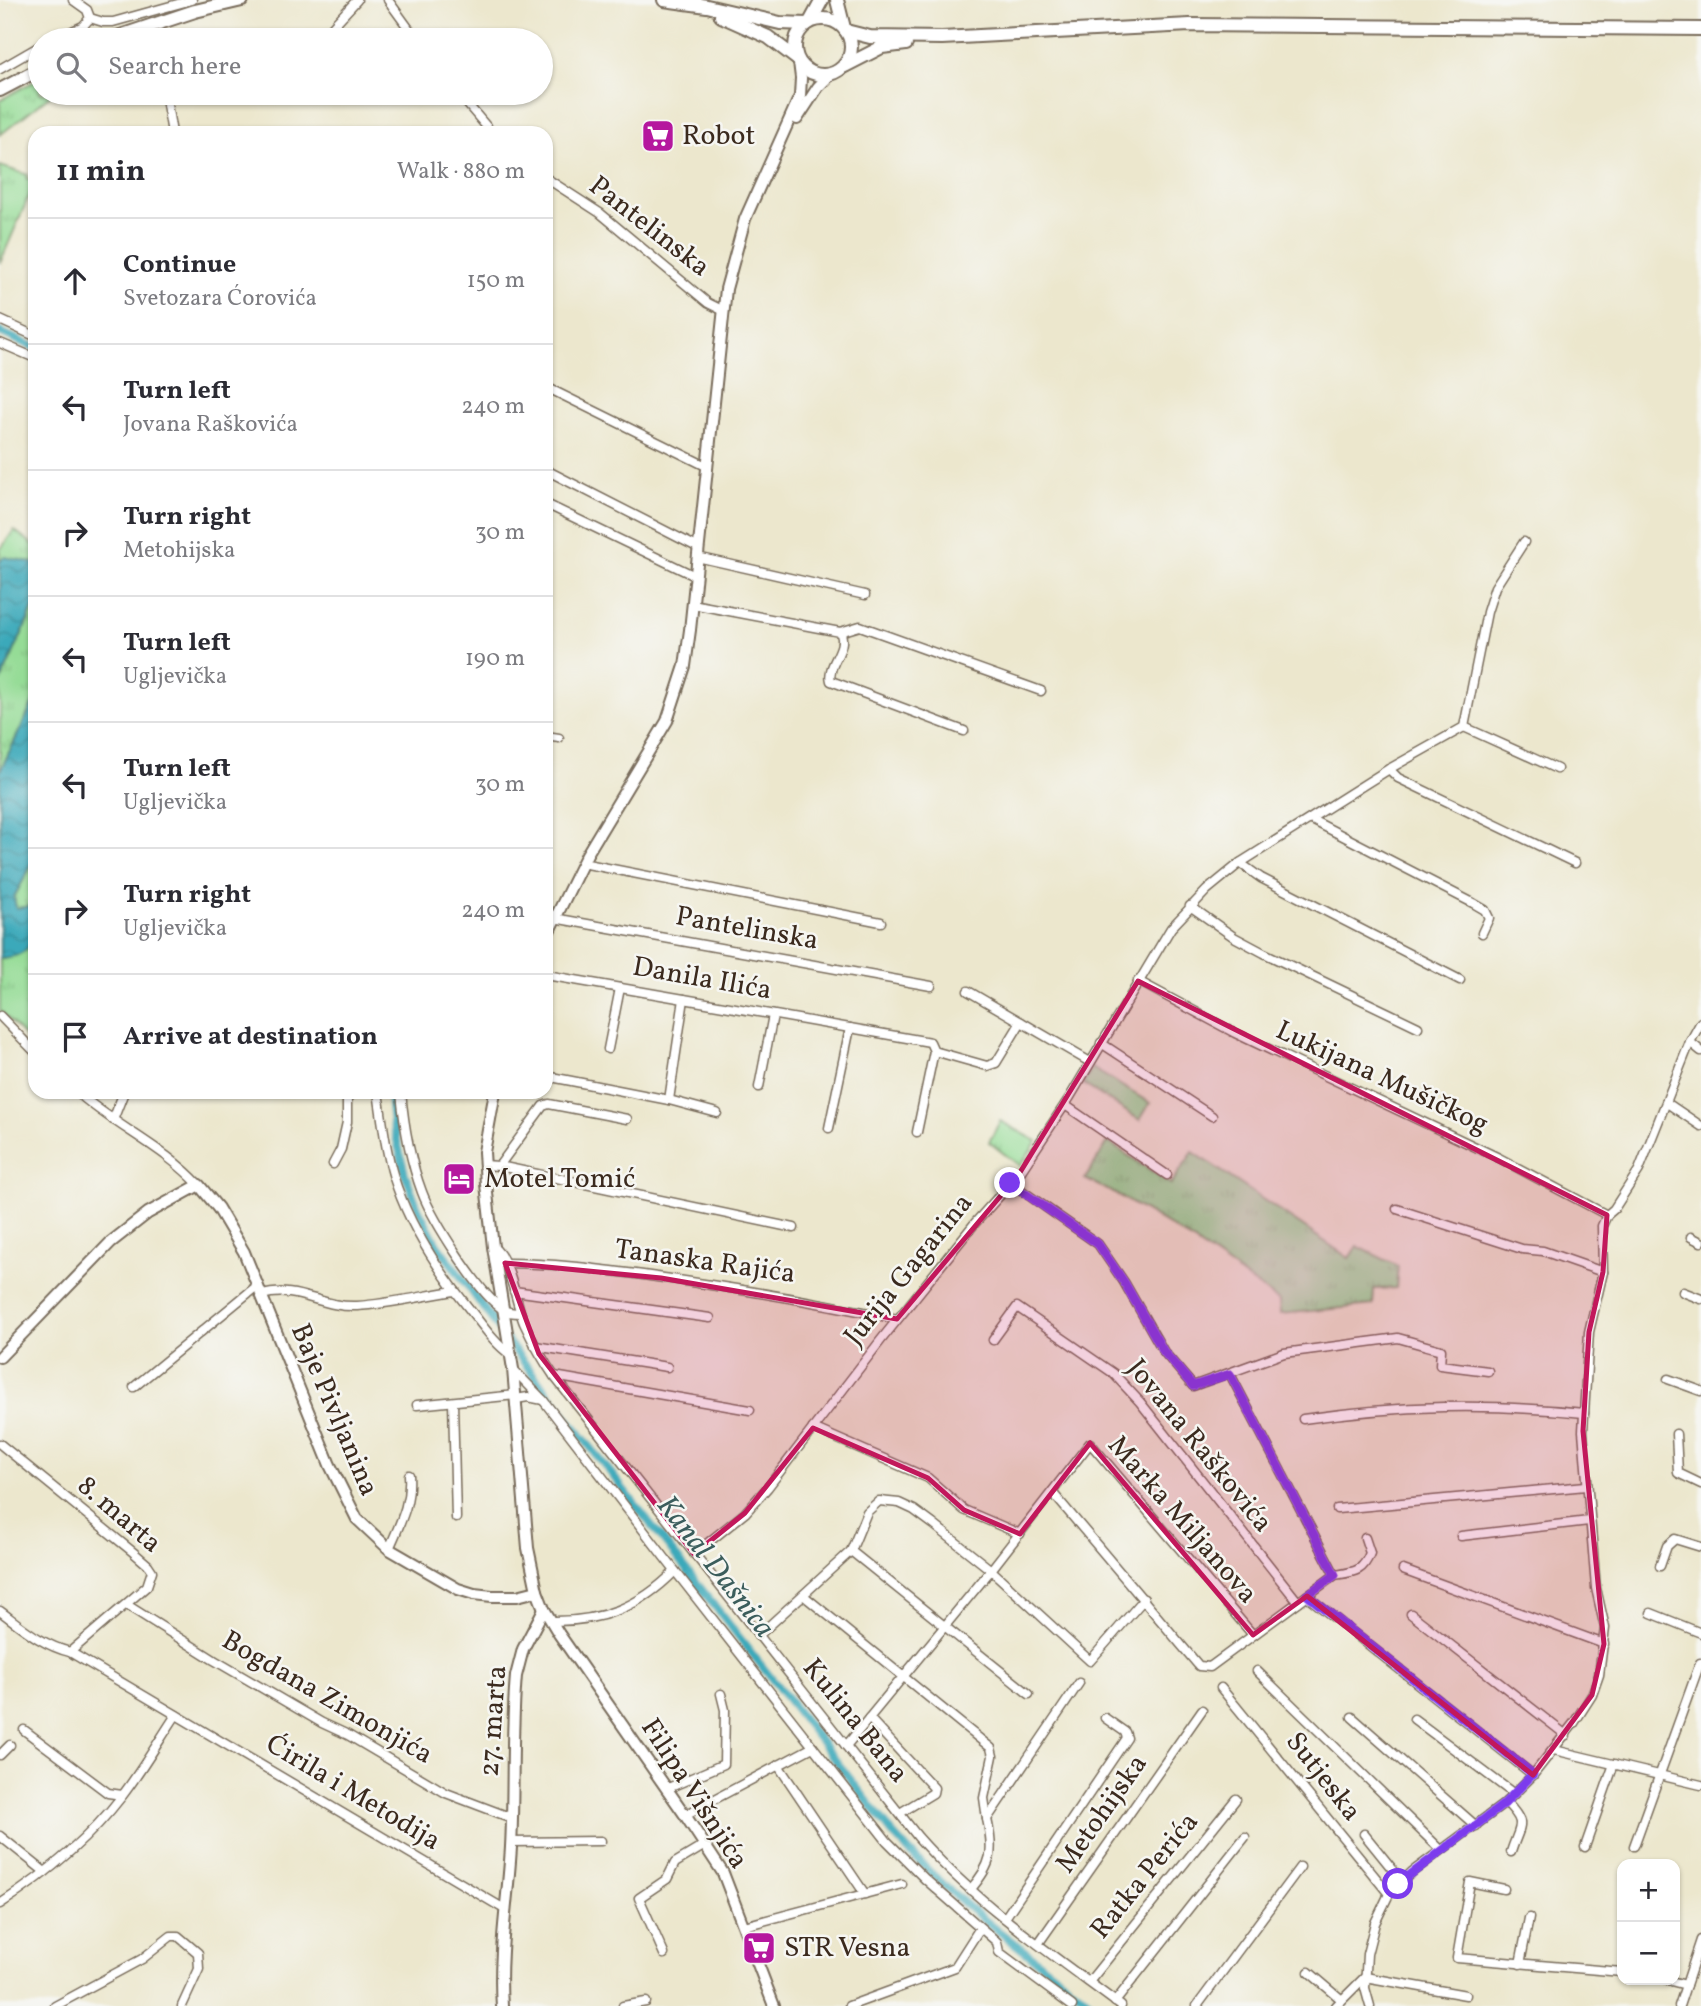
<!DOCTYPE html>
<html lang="en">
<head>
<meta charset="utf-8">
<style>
	:root { --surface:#fff; --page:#f2f2f3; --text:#2b2b33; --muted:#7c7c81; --line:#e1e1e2 }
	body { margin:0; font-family:Vollkorn,serif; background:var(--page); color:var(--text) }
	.controls { position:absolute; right:21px; bottom:21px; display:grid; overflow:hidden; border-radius:14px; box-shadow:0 2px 5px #0004 }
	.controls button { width:63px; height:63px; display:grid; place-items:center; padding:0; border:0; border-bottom:2px solid var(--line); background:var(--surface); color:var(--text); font:35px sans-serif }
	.stop { position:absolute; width:21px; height:21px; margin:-16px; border:5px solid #7c3aed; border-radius:50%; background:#fff }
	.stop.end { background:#7c3aed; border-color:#fff; box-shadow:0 2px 7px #0008 }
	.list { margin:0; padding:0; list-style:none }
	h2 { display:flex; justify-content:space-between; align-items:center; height:91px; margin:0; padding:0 28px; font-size:30px }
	h2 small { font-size:23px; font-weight:400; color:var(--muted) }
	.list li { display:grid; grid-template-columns:46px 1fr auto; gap:21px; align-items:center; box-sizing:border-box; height:126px; padding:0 28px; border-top:2px solid var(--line) }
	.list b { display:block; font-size:26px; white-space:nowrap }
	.list p { margin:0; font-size:23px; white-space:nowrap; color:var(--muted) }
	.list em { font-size:23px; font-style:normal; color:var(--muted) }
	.icon { flex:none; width:38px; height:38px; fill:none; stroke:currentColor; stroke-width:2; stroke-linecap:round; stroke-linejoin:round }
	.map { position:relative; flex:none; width:1701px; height:2006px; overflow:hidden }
	.search { position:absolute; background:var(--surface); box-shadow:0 2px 5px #0004; left:28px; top:28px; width:525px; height:77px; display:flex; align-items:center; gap:18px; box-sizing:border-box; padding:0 24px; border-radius:38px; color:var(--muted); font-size:26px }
	.panel { position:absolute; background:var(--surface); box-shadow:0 2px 5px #0004; left:28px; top:126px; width:525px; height:973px; border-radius:21px }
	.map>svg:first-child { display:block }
	.grass { fill:url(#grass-tufts); stroke:#68835a; stroke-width:2 }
	.water { fill:url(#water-waves); stroke:#3b6a6c; stroke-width:2 }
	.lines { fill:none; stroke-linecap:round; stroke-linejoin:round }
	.canal { stroke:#3ba9ba; stroke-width:8 }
	.street-casing { stroke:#796c5b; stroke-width:11 }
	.secondary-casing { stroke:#796c5b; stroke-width:14 }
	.primary-casing { stroke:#796c5b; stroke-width:16 }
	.street { stroke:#fff; stroke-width:8 }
	.secondary { stroke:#fff; stroke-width:10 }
	.primary { stroke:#fff; stroke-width:12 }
	.route { stroke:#7c3aed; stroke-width:9 }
	.marked { fill:#c2185b; fill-opacity:0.2; stroke:#c2185b; stroke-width:5; stroke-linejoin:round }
	.labels { text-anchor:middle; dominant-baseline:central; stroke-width:5; stroke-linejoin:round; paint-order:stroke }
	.poi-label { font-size:28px; fill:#3b2a1e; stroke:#f6f6f2; text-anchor:start }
	.street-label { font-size:28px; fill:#3b2a1e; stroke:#f6f6f2 }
	.water-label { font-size:30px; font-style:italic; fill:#3b5d5c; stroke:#f6f6f2 }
</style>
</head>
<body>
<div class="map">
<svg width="1701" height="2006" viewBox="0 0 1701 2006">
	<defs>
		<pattern id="grass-tufts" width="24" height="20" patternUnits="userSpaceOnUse" patternTransform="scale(1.75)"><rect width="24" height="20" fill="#95dc96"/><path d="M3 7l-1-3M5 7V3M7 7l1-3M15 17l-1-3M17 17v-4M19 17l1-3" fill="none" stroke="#81bd81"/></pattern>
		<pattern id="water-waves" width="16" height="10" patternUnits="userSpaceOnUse" patternTransform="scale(1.75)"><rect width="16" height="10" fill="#3ba9ba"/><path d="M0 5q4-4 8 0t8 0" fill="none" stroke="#338a97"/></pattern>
	</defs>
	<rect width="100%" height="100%" fill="#f6f6f2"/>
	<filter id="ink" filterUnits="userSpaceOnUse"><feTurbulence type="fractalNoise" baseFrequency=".0143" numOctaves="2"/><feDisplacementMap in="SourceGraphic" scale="14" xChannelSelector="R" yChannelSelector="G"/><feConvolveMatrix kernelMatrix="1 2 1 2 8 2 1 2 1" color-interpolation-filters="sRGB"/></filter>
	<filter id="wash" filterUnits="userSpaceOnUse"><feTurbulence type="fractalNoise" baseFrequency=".00686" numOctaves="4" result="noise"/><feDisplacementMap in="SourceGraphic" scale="28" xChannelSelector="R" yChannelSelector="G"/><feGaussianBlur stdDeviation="1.57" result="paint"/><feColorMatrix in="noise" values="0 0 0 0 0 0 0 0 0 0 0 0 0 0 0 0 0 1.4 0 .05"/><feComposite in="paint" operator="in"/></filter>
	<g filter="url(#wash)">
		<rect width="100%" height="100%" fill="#ece7cd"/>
		<!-- grass -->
		<g class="grass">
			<polygon points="40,78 40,93 53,93 0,135 0,100"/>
			<polygon points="0,166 28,175 27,179 35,182 0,263"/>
			<polygon points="14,530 35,546 35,564 26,561 0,561 0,550"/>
			<polygon points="35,604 35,699 0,771 0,683"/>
			<polygon points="35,859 35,908 33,906 16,908 14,897"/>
			<path d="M35 937V957L30 970 35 981V1048L0 1010V958C18 957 25 951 35 937Z"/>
			<polygon points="1092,1068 1150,1103 1140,1120 1083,1084"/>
			<polygon points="1000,1121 1037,1141 1020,1166 989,1142"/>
			<path d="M1108 1142 1171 1184 1193 1152 1349 1258 1357 1246 1398 1266 1396 1288 1374 1289 1373 1305 1280 1314 1279 1301C1217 1257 1154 1211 1085 1179Z"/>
		</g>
		<!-- water -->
		<g class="water">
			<polygon points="4,557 26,561 35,564 35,604 0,683 0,561"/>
			<path d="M35 699V859L14 897 16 908 33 906 35 908C35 936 35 957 0 958V771Z"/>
		</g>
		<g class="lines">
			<!-- canal -->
			<g class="canal">
				<polyline points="0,332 35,348"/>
				<path d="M390 1092 393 1124 405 1174 418 1208 437 1244 512 1347 894 1835C952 1901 1026 1951 1096 2006"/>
			</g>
		</g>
	</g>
	<g filter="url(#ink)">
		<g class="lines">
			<defs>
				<g id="street">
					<polyline points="388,0 417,40"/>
					<polyline points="90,18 103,22 113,22 192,0"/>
					<polyline points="53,40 83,26 90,18 87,10 73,0"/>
					<polyline points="320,40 357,0"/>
					<polyline points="0,69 40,46"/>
					<polyline points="165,93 172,133"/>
					<polyline points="458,93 492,133"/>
					<polyline points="546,178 600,213 708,303 724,311"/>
					<polyline points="0,320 35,336"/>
					<polyline points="0,343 35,358"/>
					<polyline points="546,387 708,467"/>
					<polyline points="546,470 697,547"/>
					<polyline points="546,504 695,576"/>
					<polyline points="697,557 865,595"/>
					<polyline points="692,604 840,632 860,626 1041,691"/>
					<path d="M840 632C849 648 826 665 831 681L964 731"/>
					<polyline points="1464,727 1557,769"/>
					<polyline points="546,736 559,738"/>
					<polyline points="1389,769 1398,778 1575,863"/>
					<polyline points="1312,820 1473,903 1485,910 1489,918 1482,933"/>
					<polyline points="582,863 881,922"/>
					<polyline points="1240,863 1261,878 1460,980"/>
					<polyline points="1190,906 1234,937 1264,953 1418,1027"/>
					<polyline points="554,918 931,986"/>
					<polyline points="546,975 930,1042 934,1051 987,1066 996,1063 1021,1022"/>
					<polyline points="1138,981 1235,1033 1499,1158 1607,1215"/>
					<polyline points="968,991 1090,1062"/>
					<polyline points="0,1016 35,1052"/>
					<polyline points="1690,1042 1701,1051"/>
					<polyline points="1101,1043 1212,1116"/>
					<polyline points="608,1049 620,988"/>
					<polyline points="546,1076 669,1100 717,1113"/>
					<polyline points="759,1087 773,1015"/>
					<path d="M77 1092C115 1126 164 1147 199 1185"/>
					<path d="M378 1092C383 1124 386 1156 397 1187 413 1232 441 1274 471 1311 483 1326 495 1344 511 1355"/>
					<path d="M401 1092C404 1126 410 1160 422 1192 432 1219 480 1296 504 1310 509 1313 515 1313 520 1313"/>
					<polyline points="669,1100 684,999"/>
					<polyline points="1667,1103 1701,1126"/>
					<polyline points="1065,1105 1167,1175"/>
					<polyline points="113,1120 124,1092"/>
					<polyline points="829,1128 850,1028"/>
					<polyline points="917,1132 934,1051"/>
					<polyline points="333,1164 341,1149 347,1122 347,1098 350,1095 360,1092"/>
					<polyline points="484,1165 499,1166 794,1228"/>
					<polyline points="499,1166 543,1106 549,1104 627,1119"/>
					<polyline points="1011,1183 1098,1244 1124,1282 1164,1352 1193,1386 1284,1353 1398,1338 1441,1350 1440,1365 1488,1371"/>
					<polyline points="1397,1209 1522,1249 1543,1251 1603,1272"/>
					<polyline points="1691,1237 1701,1242"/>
					<path d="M493 1247C510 1258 516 1304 524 1323 533 1342 542 1359 554 1376L918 1837C976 1903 1050 1953 1121 2006"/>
					<path d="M505 1263C551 1263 597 1269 643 1275 729 1287 813 1301 897 1319"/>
					<polyline points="514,1291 710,1318"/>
					<polyline points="1683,1292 1701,1299"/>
					<path d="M262 1295C297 1285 322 1308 357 1306 389 1304 422 1296 454 1291"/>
					<polyline points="993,1340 1017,1307 1113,1373 1140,1402 1298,1602"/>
					<polyline points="535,1346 667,1367"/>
					<polyline points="513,1369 543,1400 528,1397 516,1399"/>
					<polyline points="1230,1374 1335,1575"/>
					<polyline points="554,1376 750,1410"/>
					<polyline points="1668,1379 1701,1391"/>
					<polyline points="134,1387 258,1285"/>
					<polyline points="543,1400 668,1562 887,1841 925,1879 997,1942 999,1952 1072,2006"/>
					<polyline points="453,1402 456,1518"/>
					<polyline points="417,1405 516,1395"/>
					<path d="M1303 1419C1401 1405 1486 1403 1584 1413"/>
					<polyline points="813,1428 928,1478 964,1510 1020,1534"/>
					<polyline points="1676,1434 1678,1473 1701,1484"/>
					<polyline points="0,1444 133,1552 148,1565 152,1571 147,1586 70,1652"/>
					<path d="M1052 1492 1199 1666 1210 1667 1335 1575C1354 1572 1363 1572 1370 1553L1365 1538"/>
					<polyline points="1337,1509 1586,1486"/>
					<polyline points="1461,1536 1589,1521"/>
					<path d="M389 1549C400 1523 411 1504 409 1475"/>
					<polyline points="851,1551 1029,1694"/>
					<polyline points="694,1554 745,1513 768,1487 881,1340 975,1223 1019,1174 1070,1097 1171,928 1207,890 1240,863 1389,769 1464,727 1487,612 1495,587 1524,542"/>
					<polyline points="1660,1566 1667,1546 1675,1539 1701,1547"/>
					<polyline points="1403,1570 1604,1644"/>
					<polyline points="803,1595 991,1748 993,1756 984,1798 987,1819"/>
					<polyline points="1307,1596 1533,1775"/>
					<polyline points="127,1605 214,1660 322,1723 348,1735 446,1793 512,1818"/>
					<path d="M0 1611C23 1628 42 1645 70 1652L506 1910"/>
					<polyline points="1651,1613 1701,1633"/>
					<polyline points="1411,1614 1566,1735"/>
					<path d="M551 1621C601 1622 640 1607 675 1571"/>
					<polyline points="758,1636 851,1551 867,1512 879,1501 899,1503 914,1510 933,1524 991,1570 1090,1661 1144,1599"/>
					<polyline points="1257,1671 1441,1850"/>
					<polyline points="1221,1688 1389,1894"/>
					<polyline points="1352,1717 1476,1826"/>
					<polyline points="869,1718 934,1788 933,1793 900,1813"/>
					<polyline points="1414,1719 1514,1794"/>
					<polyline points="24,1730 108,1793 122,1795"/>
					<polyline points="846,1746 991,1570 1090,1443 1253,1635"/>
					<polyline points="1554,1750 1701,1785"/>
					<polyline points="0,1755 10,1745"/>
					<polyline points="778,1765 865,1894"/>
					<polyline points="666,1789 724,1764 725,1710 721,1694"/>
					<path d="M1506 1802C1528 1825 1520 1824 1511 1852"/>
					<polyline points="685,1815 813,1747"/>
					<polyline points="1364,1834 1402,1881"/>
					<polyline points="0,1836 45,1872"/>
					<polyline points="511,1842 601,1841"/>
					<polyline points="1634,1846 1700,1663"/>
					<polyline points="1585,1847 1614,1764"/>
					<polyline points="1504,1889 1470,1882 1457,1958 1622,1972"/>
					<path d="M970 1890C993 1864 994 1851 987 1819L1079 1683"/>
					<path d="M0 1904C45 1875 89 1839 122 1796 142 1770 158 1742 176 1715"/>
					<polyline points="1005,1918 1127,1738 1125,1732 1105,1718"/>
					<polyline points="744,1926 902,1884"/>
					<polyline points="1038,1944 1202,1710"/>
					<polyline points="664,1954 639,1898 667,1879 675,1863 705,1845"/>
					<polyline points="1520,1964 1529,1918"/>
					<polyline points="1309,1972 1342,2000"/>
					<polyline points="1667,1980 1686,1985"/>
					<polyline points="1089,1982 1236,1799"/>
					<polyline points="1115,2002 1245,1837"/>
					<polyline points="55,2006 142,1959 171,1936 178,1936 198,1953 199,1969 182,2006"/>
					<polyline points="623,2006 646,2002"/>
					<polyline points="849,2006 955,1967 980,1928"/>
					<polyline points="1197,2006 1300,1867"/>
					<polyline points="1336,2006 1365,1977 1466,1995"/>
					<polyline points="1370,2006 1365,1988 1367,1954 1375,1923 1389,1894 1412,1872 1504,1804 1533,1775 1574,1723 1592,1695 1599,1675 1605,1628 1596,1588 1583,1431 1589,1332 1603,1272 1602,1226 1607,1215 1614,1209 1639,1170 1690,1042 1701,1022"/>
					<polyline points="1679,2006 1701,1940"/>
				</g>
				<g id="secondary">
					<polyline points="797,119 818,87 830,75"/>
					<polyline points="546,937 587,854 667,721 685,666 690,630 726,289 745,219 800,96 801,78 799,62"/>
					<polyline points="495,1092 484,1152 486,1184 493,1247 513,1369 528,1548 537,1591 544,1609 559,1634 685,1815 723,1873 774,2006"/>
					<polyline points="0,1357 111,1242 148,1213 199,1185 218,1208 244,1252 330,1465 357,1519 389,1549 458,1589 474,1594 492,1596 517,1596 537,1591"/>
					<path d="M502 2006C498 1953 508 1900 511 1847 514 1790 511 1732 516 1676L523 1649 544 1609"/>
				</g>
				<g id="primary">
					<polyline points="664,0 707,6 780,23 807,24"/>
					<polyline points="837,0 844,28"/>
					<polyline points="721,16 768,37 797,59"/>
					<circle cx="823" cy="47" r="28"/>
					<polyline points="810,22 822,0"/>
					<polyline points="846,31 870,37 942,38 1190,25 1701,29"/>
					<polyline points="108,40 195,11 242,0"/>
					<polyline points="845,66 882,47 906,44"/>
					<polyline points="0,90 40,69"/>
				</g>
			</defs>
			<!-- street casing -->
			<use href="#street" class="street-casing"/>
			<!-- secondary casing -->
			<use href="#secondary" class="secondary-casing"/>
			<!-- primary casing -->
			<use href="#primary" class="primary-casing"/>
			<!-- street -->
			<use href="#street" class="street"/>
			<!-- secondary -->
			<use href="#secondary" class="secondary"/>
			<!-- primary -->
			<use href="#primary" class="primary"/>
		</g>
	</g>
	<g class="lines" filter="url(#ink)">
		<!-- route -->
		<polyline class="route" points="1010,1183 1098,1244 1124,1282 1164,1352 1193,1386 1230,1374 1335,1575 1307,1595 1533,1774 1504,1804 1398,1884"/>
	</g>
	<!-- marked area -->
	<path class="marked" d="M1138 981 1607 1215 1603 1272 1589 1332 1583 1431 1604 1644 1592 1695 1533 1775 1307 1596 1253 1635 1090 1443 1020 1534 964 1510 928 1478 813 1428 745 1513 694 1554 539 1354 505 1263 661 1278 897 1319 1019 1174Z"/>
	<!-- icons -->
	<defs>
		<symbol id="supermarket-square" viewBox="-11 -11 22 22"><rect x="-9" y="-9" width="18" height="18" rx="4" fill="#b5179e" stroke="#f6f6f2"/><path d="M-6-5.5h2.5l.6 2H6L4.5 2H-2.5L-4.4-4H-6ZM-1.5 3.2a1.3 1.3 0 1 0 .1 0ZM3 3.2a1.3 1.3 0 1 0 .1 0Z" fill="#fff"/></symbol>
		<symbol id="hotel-square" viewBox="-11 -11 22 22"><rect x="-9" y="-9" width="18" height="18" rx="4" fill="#b5179e" stroke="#f6f6f2"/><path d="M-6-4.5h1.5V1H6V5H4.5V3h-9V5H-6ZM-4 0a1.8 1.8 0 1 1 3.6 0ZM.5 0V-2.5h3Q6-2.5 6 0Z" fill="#fff"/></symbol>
	</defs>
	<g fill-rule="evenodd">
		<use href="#supermarket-square" x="639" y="117" width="38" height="38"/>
		<use href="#hotel-square" x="440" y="1160" width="38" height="38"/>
		<use href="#supermarket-square" x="740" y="1929" width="38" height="38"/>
	</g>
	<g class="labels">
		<!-- poi labels -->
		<g class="poi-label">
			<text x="682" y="136">Robot</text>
			<text x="484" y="1179">Motel Tomić</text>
			<text x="784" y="1948">STR Vesna</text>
		</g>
		<!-- street labels -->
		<g class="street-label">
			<text transform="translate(649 227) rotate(38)">Pantelinska</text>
			<text transform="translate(747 929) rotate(10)">Pantelinska</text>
			<text transform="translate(702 979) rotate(10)">Danila Ilića</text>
			<text transform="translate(1382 1078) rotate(25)">Lukijana Mušičkog</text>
			<text transform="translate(705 1262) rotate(8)">Tanaska Rajića</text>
			<text transform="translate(909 1270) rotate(-51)">Jurija Gagarina</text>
			<text transform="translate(334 1410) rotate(67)">Baje Pivljanina</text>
			<text transform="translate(1199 1446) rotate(51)">Jovana Raškovića</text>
			<text transform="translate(119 1515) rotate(41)">8. marta</text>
			<text transform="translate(1182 1520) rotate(49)">Marka Miljanova</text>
			<text transform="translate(327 1698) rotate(30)">Bogdana Zimonjića</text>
			<text transform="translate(494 1721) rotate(-86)">27. marta</text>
			<text transform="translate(855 1721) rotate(51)">Kulina Bana</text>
			<text transform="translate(1323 1777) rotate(52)">Sutjeska</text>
			<text transform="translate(353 1793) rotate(31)">Ćirila i Metodija</text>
			<text transform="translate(694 1794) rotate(57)">Filipa Višnjića</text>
			<text transform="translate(1102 1814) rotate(-55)">Metohijska</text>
			<text transform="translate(1145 1876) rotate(-51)">Ratka Perića</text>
		</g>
		<!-- water labels -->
		<g class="water-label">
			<text transform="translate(715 1567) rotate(52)">Kanal Dašnica</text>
		</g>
	</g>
</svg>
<div class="controls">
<button>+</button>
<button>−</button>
</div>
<div class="stop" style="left:1398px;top:1884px"></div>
<div class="stop end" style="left:1010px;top:1183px"></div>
<div class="search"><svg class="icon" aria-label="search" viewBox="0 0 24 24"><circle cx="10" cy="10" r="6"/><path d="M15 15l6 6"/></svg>Search here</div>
<section class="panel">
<h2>11 min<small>Walk · 880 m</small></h2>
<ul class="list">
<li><svg class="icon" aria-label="ahead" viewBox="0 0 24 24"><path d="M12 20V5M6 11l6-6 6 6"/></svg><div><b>Continue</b><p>Svetozara Ćorovića</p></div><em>150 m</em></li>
<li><svg class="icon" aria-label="left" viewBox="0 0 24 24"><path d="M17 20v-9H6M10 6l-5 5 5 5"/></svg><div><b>Turn left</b><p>Jovana Raškovića</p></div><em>240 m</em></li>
<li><svg class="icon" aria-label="right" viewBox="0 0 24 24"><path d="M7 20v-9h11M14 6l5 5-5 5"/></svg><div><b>Turn right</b><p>Metohijska</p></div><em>30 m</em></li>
<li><svg class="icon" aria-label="left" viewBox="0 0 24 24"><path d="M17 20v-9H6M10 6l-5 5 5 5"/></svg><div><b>Turn left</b><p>Ugljevička</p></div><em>190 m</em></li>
<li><svg class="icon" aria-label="left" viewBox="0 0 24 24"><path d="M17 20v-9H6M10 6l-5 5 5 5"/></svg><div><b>Turn left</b><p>Ugljevička</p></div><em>30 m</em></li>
<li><svg class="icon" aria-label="right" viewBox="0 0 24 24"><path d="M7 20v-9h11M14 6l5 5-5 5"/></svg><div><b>Turn right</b><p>Ugljevička</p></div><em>240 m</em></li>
<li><svg class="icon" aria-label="arrive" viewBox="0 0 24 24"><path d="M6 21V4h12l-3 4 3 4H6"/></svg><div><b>Arrive at destination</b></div></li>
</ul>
</section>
</div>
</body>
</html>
